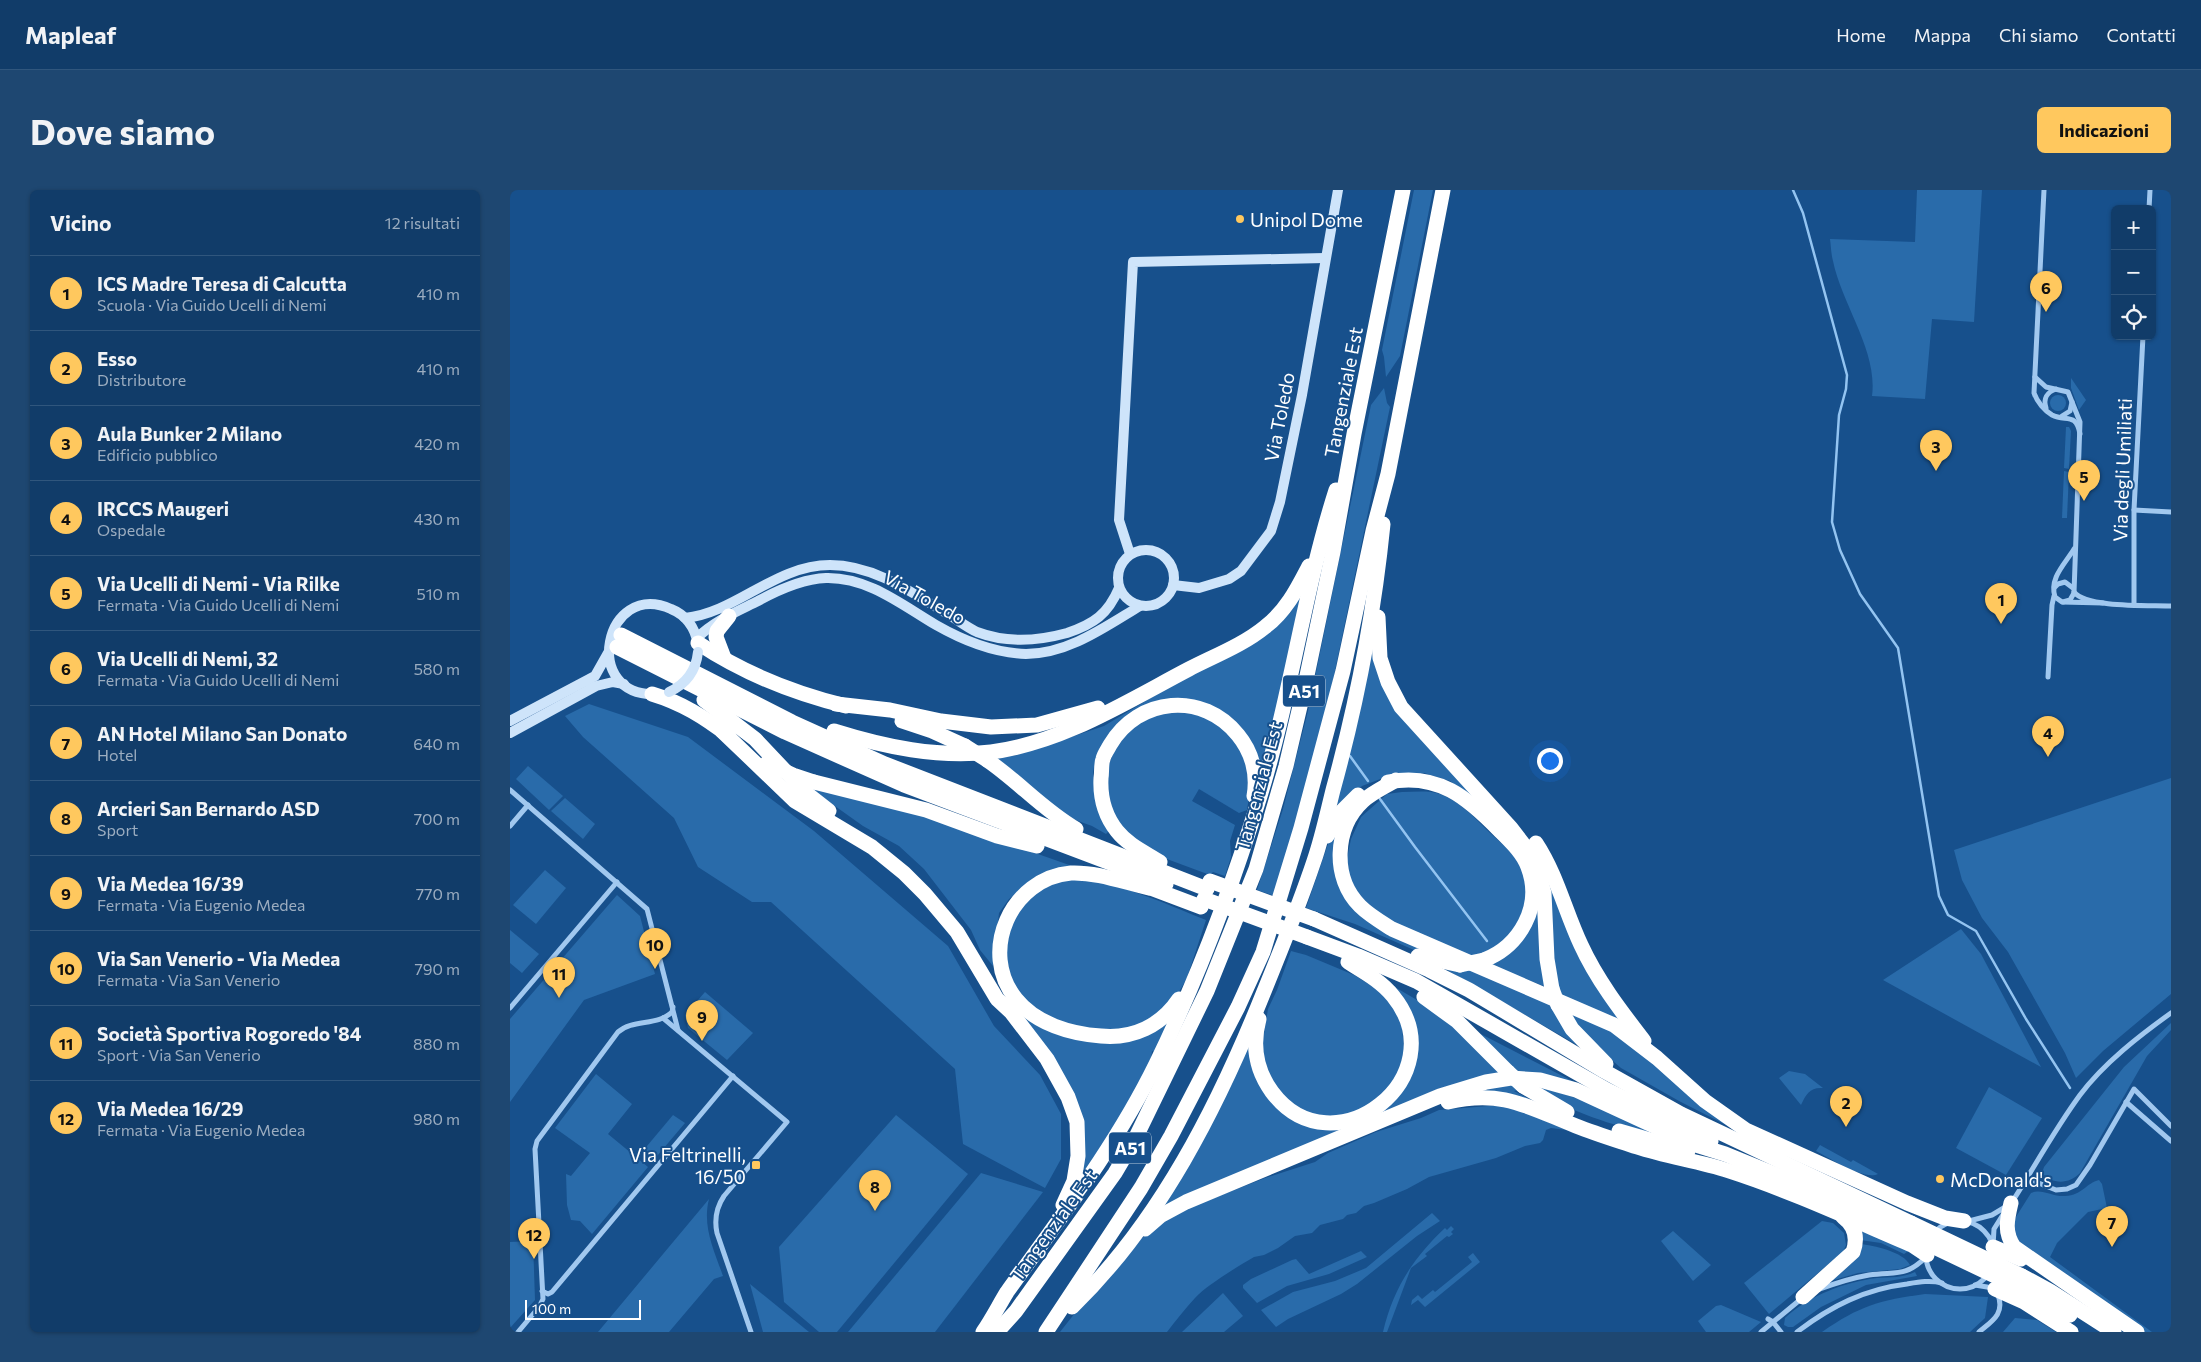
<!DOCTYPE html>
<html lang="it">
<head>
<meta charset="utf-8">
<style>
	:root { --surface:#113c69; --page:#1e4771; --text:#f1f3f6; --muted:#9cadc0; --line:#30567d; --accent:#ffc85e }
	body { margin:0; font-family:Commissioner,sans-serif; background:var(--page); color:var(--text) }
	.controls { position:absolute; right:15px; top:15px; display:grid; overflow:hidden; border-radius:8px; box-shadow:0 1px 4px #0004 }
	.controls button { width:45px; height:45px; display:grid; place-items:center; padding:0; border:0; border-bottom:1px solid var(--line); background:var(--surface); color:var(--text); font:25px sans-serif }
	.scale { position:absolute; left:15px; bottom:12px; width:116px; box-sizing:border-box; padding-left:5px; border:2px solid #fff; border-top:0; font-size:14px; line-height:18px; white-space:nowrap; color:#fff; -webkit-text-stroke:4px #17508c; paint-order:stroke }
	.you { position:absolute; left:1039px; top:570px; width:18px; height:18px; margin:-12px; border:4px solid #fff; border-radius:50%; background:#1a73e8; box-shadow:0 0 0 8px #1a73e833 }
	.badge { display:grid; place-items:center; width:32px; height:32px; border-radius:50%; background:var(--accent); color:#111; font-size:16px; font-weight:700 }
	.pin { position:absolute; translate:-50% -41px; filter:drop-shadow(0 1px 2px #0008) }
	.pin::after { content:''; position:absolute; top:26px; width:18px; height:15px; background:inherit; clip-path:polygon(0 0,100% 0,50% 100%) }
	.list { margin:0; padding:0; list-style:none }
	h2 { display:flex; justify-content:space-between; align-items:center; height:65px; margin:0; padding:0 20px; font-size:21px }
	h2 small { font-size:16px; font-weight:400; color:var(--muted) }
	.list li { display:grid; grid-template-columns:32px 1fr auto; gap:15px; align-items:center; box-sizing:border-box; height:75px; padding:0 20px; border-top:1px solid var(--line) }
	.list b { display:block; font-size:19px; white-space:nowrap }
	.list p { margin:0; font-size:16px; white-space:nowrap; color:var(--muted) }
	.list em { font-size:16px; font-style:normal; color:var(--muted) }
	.icon { flex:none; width:28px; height:28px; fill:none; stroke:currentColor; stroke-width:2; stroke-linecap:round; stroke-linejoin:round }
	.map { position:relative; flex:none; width:1661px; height:1142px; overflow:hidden; border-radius:8px }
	header { display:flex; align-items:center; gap:30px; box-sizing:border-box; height:70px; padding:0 25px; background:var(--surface); border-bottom:1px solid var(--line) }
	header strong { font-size:24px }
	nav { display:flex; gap:28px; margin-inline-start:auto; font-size:18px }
	.intro { display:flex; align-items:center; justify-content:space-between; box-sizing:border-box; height:120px; padding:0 30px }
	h1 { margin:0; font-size:35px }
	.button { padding:12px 22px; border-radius:8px; background:var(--accent); color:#111; font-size:18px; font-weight:700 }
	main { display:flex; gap:30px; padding:0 30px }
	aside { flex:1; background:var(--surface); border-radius:8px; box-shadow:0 1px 4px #0004 }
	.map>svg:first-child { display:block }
	.green { fill:#296baa }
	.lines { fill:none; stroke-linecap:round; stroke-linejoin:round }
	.stream { stroke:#93c4f1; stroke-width:2.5 }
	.street { stroke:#a1c8ef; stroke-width:5 }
	.secondary { stroke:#cee4fa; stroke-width:10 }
	.highway { stroke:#fff; stroke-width:15 }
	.secondary-bridge { stroke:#cee4fa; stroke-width:10 }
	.highway-bridge { stroke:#fff; stroke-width:15 }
	.poi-dot { fill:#ffc85e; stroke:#17508c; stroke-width:2 }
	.labels { text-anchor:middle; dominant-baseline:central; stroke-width:4; stroke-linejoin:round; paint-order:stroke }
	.shield { fill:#17508c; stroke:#b9cadc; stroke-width:1 }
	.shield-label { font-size:18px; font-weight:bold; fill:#fff }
	.poi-label { font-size:19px; fill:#fff; stroke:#17508c; text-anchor:start }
	.street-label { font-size:19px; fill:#fff; stroke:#17508c }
</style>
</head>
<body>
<header>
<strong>Mapleaf</strong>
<nav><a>Home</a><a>Mappa</a><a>Chi siamo</a><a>Contatti</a></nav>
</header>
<div class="intro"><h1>Dove siamo</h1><a class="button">Indicazioni</a></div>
<main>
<aside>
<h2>Vicino<small>12 risultati</small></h2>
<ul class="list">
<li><span class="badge">1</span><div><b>ICS Madre Teresa di Calcutta</b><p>Scuola · Via Guido Ucelli di Nemi</p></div><em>410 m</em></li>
<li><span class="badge">2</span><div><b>Esso</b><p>Distributore</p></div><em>410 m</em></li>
<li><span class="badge">3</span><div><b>Aula Bunker 2 Milano</b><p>Edificio pubblico</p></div><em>420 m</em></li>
<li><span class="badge">4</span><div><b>IRCCS Maugeri</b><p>Ospedale</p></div><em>430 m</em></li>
<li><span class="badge">5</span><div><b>Via Ucelli di Nemi - Via Rilke</b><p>Fermata · Via Guido Ucelli di Nemi</p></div><em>510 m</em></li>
<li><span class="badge">6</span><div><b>Via Ucelli di Nemi, 32</b><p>Fermata · Via Guido Ucelli di Nemi</p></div><em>580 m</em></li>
<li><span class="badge">7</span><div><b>AN Hotel Milano San Donato</b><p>Hotel</p></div><em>640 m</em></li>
<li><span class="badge">8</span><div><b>Arcieri San Bernardo ASD</b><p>Sport</p></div><em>700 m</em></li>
<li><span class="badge">9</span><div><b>Via Medea 16/39</b><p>Fermata · Via Eugenio Medea</p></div><em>770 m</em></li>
<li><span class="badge">10</span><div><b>Via San Venerio - Via Medea</b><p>Fermata · Via San Venerio</p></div><em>790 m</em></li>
<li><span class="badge">11</span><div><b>Società Sportiva Rogoredo '84</b><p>Sport · Via San Venerio</p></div><em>880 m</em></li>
<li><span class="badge">12</span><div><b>Via Medea 16/29</b><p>Fermata · Via Eugenio Medea</p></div><em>980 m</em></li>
</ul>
</aside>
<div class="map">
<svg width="1661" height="1142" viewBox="0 0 1661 1142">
	<rect width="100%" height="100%" fill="#17508c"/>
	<!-- green -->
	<g class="green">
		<polygon points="904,0 923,0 890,166 876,187 874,167 872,160"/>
		<path d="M1407 0H1472L1464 132 1422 129 1415 209 1362 206C1368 161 1332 115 1323 71 1321 64 1321 56 1320 49L1405 52Z"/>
		<polygon points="1561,188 1576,210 1569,220 1561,198"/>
		<polygon points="874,198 877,213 880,217 816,524 765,706 747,700 773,619 798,521 861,215"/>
		<circle cx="1548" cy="213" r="8"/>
		<polygon points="1556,237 1559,237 1561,241 1559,279 1554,278"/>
		<polygon points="1554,281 1559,282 1557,328 1552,328"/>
		<polygon points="793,401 751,590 722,531 706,518 682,511 621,526 601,541 585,571 583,583 585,600 602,638 596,644 582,636 560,628 481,565 504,566 594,536 659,497 734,458 780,423"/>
		<polygon points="863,446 870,477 966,610 940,591 914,583 873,588 852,596 830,616 826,613"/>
		<polygon points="79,514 178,547 304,641 438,756 484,836 530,885 551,924 551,969 535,998 453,954 445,879 261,712 242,712 188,677 164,628 73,547 55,526"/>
		<polygon points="656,522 690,524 721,542 736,567 740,601 737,620 729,623 689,599 682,611 725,635 720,651 721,667 715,686 703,682 700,685 646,665 621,648 606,630 600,613 596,584 603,563 626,531"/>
		<polygon points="18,576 53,606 39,620 6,589"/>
		<polygon points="1661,588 1661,804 1593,861 1566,888 1555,863 1498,762 1472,728 1452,690 1444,660"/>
		<polygon points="294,594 437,632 562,676 538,681 525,687 499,709 489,723 483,776 470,760 461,740 414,679 389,656 353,636"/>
		<path d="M892 602C905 602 918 600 930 604 949 611 962 625 976 639 985 648 998 658 1006 669 1025 695 1016 736 990 754 979 762 974 766 960 766L878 732 855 717 835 678 841 649 851 627 877 604Z"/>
		<polygon points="55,608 85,634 73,649 41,621"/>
		<polygon points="832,632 843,716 936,769 913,764 845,734 796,718 819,651"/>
		<polygon points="1034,673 1123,842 1049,803 1044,785"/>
		<polygon points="35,680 56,698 26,734 3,715"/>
		<path d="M561 689C608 691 653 713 696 730L677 788 665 809 650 825 616 842 561 837 531 822 512 808 497 783V740L525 699Z"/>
		<polygon points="1026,689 1036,797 980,775 990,770 1007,756"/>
		<polygon points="107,705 130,726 145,784 74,810 0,912 0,829"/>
		<polygon points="1451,739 1471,764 1531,877 1373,790"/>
		<polygon points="0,740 29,764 12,783 0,773"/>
		<polygon points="781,761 796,765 844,785 865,798 880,812 891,828 895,868 879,899 853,920 824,928 797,923 765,902 750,868 758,819 767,800"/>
		<polygon points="932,777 965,780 1041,810 1069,856"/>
		<polygon points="883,796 931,824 992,885 930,898 653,1018 742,843 740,874 744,876 767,915 835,935 901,878"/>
		<polygon points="195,802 243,843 217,870 178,838 175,825"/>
		<path d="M504 813 593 852 664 822 645 862 642 861C642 883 576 981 561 1006L570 942Z"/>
		<polygon points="1055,816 1096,834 1220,937 1169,911 1111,878 1076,848"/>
		<path d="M1661 833V840L1637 866 1570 983C1559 994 1543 995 1532 983L1534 977 1614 877Z"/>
		<polygon points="965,841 1076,898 1003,882"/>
		<path d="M1279 881 1295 884 1313 898C1300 897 1296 904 1291 915L1269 888Z"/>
		<polygon points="86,884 122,914 98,944 138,977 82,1044 70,1031 61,1030 57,1015 56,984 61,986 80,963 45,938"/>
		<path d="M1021 894C1064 907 1107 920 1145 946 1100 934 1062 923 1022 898L1004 901 1027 913 975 902 972 898Z"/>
		<polygon points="1479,897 1532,928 1496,985 1446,958"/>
		<path d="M991 915 1008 919 1056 940 1041 938 1036 940 1033 950 1030 953 1015 956 986 968 919 987 897 999 864 1013 854 1016 846 1023 837 1025 833 1029 810 1035 802 1043 785 1046 768 1058 754 1065 744 1067C727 1077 697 1095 685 1108 675 1119 666 1130 657 1142H550L565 1123 585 1104 608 1078 631 1049 663 1024 755 988 805 972 818 963 866 942 911 928 929 920Z"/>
		<polygon points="163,925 175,933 142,972 132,964 132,962"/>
		<polygon points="386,925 458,984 327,1142 309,1142 274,1112 269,1057"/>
		<path d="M1310 955 1341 972 1343 970 1368 984C1355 991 1319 968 1306 961Z"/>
		<polygon points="471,983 533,1002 425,1142 338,1142"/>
		<path d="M1589 990 1592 994 1597 1018 1578 1022 1547 1053 1540 1067 1642 1142H1634L1530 1073 1506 1048 1504 1030 1521 1003C1531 998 1543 1007 1555 1006 1573 1005 1576 993 1589 990Z"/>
		<path d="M199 1009C192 1036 204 1060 213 1086L204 1089 159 1142H88Z"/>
		<polygon points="922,1023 930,1031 907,1046 847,1094 831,1104 778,1129 766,1137 751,1120 783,1102 825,1091 856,1078"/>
		<polygon points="1312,1031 1323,1033 1334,1043 1336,1055 1333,1062 1259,1124 1234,1093"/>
		<path d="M941 1036 944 1039 941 1042 943 1044 939 1047 937 1046 915 1064 917 1066 901 1078 877 1142H873C883 1099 903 1068 935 1038L937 1040Z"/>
		<polygon points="1348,1038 1400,1060 1394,1064 1371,1053 1350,1050"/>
		<polygon points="1163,1041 1201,1075 1183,1091 1151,1051"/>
		<polygon points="23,1051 25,1110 0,1138 0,1052"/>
		<path d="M1350 1054C1363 1055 1394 1062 1400 1075L1390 1079 1348 1083 1317 1092Z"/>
		<polygon points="851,1061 857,1067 819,1084 777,1096 747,1113 733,1098 733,1095 741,1089 782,1070 786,1069 799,1084"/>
		<polygon points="963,1063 970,1072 915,1117 908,1110 901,1115 902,1110 908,1105 912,1109 923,1100 925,1102 962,1072 958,1067"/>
		<path d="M1405 1082 1407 1086 1356 1095 1311 1117 1283 1137H1278L1274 1135 1275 1128C1300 1105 1335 1092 1367 1088 1381 1087 1392 1088 1405 1082Z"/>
		<polygon points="240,1094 299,1142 253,1142"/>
		<polygon points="713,1103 733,1126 714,1142 672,1142"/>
		<path d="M1415 1104 1478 1107 1475 1128 1460 1142H1312C1349 1116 1370 1110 1415 1104Z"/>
		<polygon points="1211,1115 1251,1132 1239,1142 1196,1142 1188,1131 1206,1116"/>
		<polygon points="1505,1128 1527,1130 1546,1142 1493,1142"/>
	</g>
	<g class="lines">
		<!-- stream -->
		<g class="stream">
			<polyline points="1283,0 1293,23 1337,185 1336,199 1329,225 1322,332 1330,360 1350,404 1388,458 1429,706 1438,725 1466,741 1516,829 1560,898"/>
			<polyline points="840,566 858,591"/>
			<polyline points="870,609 905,657 977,751"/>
		</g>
		<!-- street -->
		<g class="street">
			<path d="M1534 0 1524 203C1527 212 1535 221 1542 225 1556 232 1566 222 1570 244"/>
			<polyline points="1639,19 1640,0"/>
			<polyline points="1525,187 1536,197 1558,202 1570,232 1564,403 1560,410 1553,412"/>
			<path d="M1536 218C1533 209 1537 202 1546 199"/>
			<polyline points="1552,226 1560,221 1562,212"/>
			<polyline points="1624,320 1661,322"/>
			<path d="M1564 359C1555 374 1539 388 1545 407L1552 412 1593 413"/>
			<polyline points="1545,397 1548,394 1555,392 1563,398"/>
			<path d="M1564 402C1576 418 1640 415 1661 416"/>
			<polyline points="1624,414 1624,320 1633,146"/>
			<polyline points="1538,487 1542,415 1544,406"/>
			<polyline points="0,600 137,719 168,840"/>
			<polyline points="0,636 18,615"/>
			<polyline points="0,818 107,692"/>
			<path d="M153 828 277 932 214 1006C206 1018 204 1029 207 1043L241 1142"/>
			<polyline points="1616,912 1661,951"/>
			<polyline points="1516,988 1546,1000 1557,999 1566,995 1580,975 1624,899 1661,936"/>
			<path d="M1502 1012C1525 976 1545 939 1570 905 1594 873 1629 846 1661 823"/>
			<polyline points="1459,1031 1482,1025 1497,1016"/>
			<circle cx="1450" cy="1065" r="34"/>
			<polyline points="1483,1056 1484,1039 1494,1023"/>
			<polyline points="1465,1095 1483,1098"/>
			<path d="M1310 1099C1326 1093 1342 1088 1359 1085 1385 1081 1395 1088 1416 1067"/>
			<polyline points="32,1101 38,1104 42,1102 223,886"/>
			<polyline points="1258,1129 1263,1132 1271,1142"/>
			<path d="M8 1142 29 1117 33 1109 25 959 27 951 108 842C123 829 148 836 162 822L163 817"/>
			<polyline points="1251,1142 1291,1109"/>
			<path d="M1287 1142C1321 1116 1355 1099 1397 1094 1409 1092 1420 1090 1432 1093"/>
			<path d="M1469 1142C1482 1131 1495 1124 1488 1105"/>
		</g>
		<!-- secondary -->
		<g class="secondary">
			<circle cx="636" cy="388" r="28"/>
			<polyline points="620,364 609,330 623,72 815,68"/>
			<polyline points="663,395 689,398 719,389 731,381 761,341 770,312 792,205 828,0"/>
			<path d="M175 428C226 423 265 375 320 375 365 375 404 404 441 426 449 431 458 438 467 442 496 453 528 451 557 443 584 434 598 424 609 398"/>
			<path d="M187 448C204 431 226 422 248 411 268 400 292 389 316 388 358 387 392 415 426 435 454 451 484 463 516 464 558 464 595 437 630 416"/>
			<path d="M147 504C70 508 94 389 161 419 176 425 185 438 188 454"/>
			<polyline points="0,531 85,486 98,463"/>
			<polyline points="0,543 86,496 103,492 114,494"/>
		</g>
		<!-- highway -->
		<g class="highway">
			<polyline points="868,427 870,468 878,492 891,517 1001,638 1024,668 1034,703 1037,769 1042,799"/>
			<polyline points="111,445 282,532 375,574 697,699"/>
			<path d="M188 453C233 483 283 503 336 516"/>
			<polyline points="107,457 275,542 394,595 656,694"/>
			<polyline points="214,468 206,447 207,441 219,426"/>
			<path d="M142 504C172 513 194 527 219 546"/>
			<polyline points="194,510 245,549 296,603 319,621"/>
			<polyline points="326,514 380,520 431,531 481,537 527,535 588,518"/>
			<polyline points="392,531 422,541 455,556"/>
			<polyline points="212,541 285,611 362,657 394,683 415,704 447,742 487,809 501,822 537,869 558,907 567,932 568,966 564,991 553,1015"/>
			<path d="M324 541C375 557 427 568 481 562 552 553 616 512 679 479 704 466 733 455 755 437 776 421 787 399 799 376"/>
			<path d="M477 570C508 591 533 620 566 639"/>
			<path d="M886 590C875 597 863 602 853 611 824 638 822 688 850 716 859 725 871 732 882 739L1104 835 1147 868 1195 911 1236 940 1397 1013 1435 1028 1454 1031"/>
			<polyline points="304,592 416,620 487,646 527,656"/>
			<path d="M878 592C928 582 958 608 990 641 1001 652 1013 663 1018 677 1033 716 1010 756 974 770"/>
			<polyline points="817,646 830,623 848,605"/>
			<path d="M1026 653C1047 685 1055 721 1071 755 1087 790 1111 821 1134 851"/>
			<path d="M650 672C636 663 618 655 607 641 595 626 590 607 591 588 592 582 591 574 593 569 594 564 598 559 600 555 628 507 693 501 728 545 742 562 748 584 744 606"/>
			<polyline points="638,697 691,717"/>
			<path d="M639 698C613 692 587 682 561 683 501 688 468 762 506 809 526 834 561 844 591 846 623 849 651 836 669 809"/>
			<polyline points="804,729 919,780 959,800 1094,881 1171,924 1401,1033"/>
			<polyline points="797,747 848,766 906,791 1097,900 1201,951"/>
			<polyline points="908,766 950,775"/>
			<polyline points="914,807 947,831 998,882"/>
			<polyline points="1048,815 1062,839 1096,874"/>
			<path d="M749 829C742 855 746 880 762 902 823 984 948 886 883 806 871 791 854 782 838 772"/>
			<polyline points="1013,896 1057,922"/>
			<path d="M938 912C992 899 1018 917 1066 936 1086 944 1106 950 1127 957 1157 967 1189 971 1219 981 1281 1001 1341 1029 1402 1055L1417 1065"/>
			<polyline points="1109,941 1178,961"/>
			<polyline points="1310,1002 1397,1044"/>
			<path d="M1501 1013C1497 1030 1494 1042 1504 1057L1627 1142"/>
			<polyline points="635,1039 650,1026 676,1012 930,906 976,892 1001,888 1030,890 1066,900 1183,954 1215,964 1318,1006"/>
			<polyline points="1483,1057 1511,1069"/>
			<polyline points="1512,1086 1540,1101 1604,1142"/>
			<polyline points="1506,1096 1560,1125"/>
			<polyline points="1485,1099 1514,1112 1561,1142"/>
			<path d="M1293 1107 1343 1062C1348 1048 1345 1036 1333 1027"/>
			<path d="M562 1117C650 1032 708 916 753 804 771 760 789 716 804 671 812 648 817 624 823 600 847 513 864 424 873 334"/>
			<path d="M473 1142C482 1129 489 1115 497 1102 550 1028 606 956 646 874 688 788 722 697 750 606 781 506 794 400 826 300"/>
			<polyline points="487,1142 506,1121 605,983 625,949 697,801 746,679 776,576 795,495 823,362 844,244 893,0"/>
			<polyline points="536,1142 631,998 661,946 728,817 753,762 791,638 833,481 863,341 878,284 933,0"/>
		</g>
		<!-- secondary-bridge -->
		<path class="secondary-bridge" d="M159 502C176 494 186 481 188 462"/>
		<!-- highway-bridge -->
		<g class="highway-bridge">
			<polyline points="455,556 477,570"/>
			<polyline points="257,573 283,585 304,592"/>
			<polyline points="700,691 804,729"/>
			<polyline points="694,709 797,747"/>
			<polyline points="950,775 974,770"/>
			<polyline points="1042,799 1048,815"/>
			<polyline points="998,882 1013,896"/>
			<polyline points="1401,1033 1512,1086"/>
			<polyline points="1397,1044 1506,1096"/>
		</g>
	</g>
	<!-- markers -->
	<g class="poi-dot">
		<circle cx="730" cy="29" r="5"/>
		<rect x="241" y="970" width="10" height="10" rx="2.5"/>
		<circle cx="1430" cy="989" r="5"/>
	</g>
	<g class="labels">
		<!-- shield labels -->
		<g class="shield">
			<rect x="773" y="485.5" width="42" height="31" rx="4"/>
			<rect x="599" y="942.5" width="42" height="31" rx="4"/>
		</g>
		<g class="shield-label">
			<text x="794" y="501">A51</text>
			<text x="620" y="958">A51</text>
		</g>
		<!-- poi labels -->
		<g class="poi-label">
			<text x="740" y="29">Unipol Dome</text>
			<text x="236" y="964" text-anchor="end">Via Feltrinelli,<tspan x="236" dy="22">16/50</tspan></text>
			<text x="1440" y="989">McDonald's</text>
		</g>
		<!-- street labels -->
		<g class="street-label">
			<text transform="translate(833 202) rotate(-79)">Tangenziale Est</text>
			<text transform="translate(769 227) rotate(-79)">Via Toledo</text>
			<text transform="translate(1612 280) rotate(-88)">Via degli Umiliati</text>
			<text transform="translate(415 407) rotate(29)">Via Toledo</text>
			<text transform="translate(748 596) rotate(-75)">Tangenziale Est</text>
			<text transform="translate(543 1035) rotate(-54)">Tangenziale Est</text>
		</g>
	</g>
</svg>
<div class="controls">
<button>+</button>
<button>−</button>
<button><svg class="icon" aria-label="locate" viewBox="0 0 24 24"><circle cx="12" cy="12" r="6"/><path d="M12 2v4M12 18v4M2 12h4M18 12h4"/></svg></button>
</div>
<div class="scale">100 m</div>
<div class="you"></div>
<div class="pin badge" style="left:1491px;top:434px">1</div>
<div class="pin badge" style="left:1336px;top:937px">2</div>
<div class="pin badge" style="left:1426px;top:281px">3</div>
<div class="pin badge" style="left:1538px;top:567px">4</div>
<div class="pin badge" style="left:1574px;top:311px">5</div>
<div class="pin badge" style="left:1536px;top:122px">6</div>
<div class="pin badge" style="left:1602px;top:1057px">7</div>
<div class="pin badge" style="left:365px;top:1021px">8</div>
<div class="pin badge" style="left:192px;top:851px">9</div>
<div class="pin badge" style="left:145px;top:779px">10</div>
<div class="pin badge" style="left:49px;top:808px">11</div>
<div class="pin badge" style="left:24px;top:1069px">12</div>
</div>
</main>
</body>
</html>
